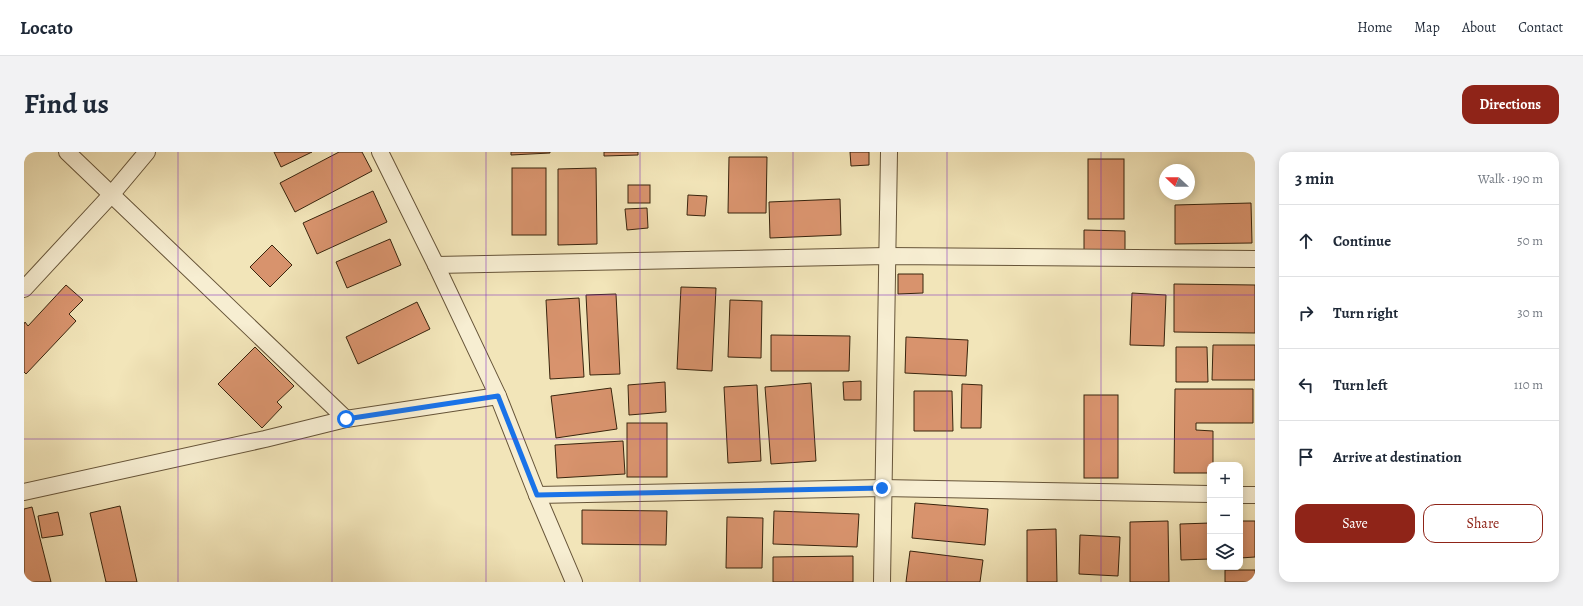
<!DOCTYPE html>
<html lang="en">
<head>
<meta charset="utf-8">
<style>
	:root { --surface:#fff; --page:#f2f2f3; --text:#1f2937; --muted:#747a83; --line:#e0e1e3; --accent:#8f2418 }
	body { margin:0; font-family:Alegreya,serif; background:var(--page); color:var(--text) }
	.controls { position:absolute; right:12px; bottom:12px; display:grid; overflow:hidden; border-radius:8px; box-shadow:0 2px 10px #0003 }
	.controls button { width:36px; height:36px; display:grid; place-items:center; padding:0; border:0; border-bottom:1px solid var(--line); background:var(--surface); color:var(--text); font:20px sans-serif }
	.compass { position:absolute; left:1135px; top:12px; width:36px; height:36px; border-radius:50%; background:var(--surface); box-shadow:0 2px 10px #0003; rotate:292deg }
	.stop { position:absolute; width:12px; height:12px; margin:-9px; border:3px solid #1a73e8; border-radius:50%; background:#fff }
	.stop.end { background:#1a73e8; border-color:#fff; box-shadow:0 1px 4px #0008 }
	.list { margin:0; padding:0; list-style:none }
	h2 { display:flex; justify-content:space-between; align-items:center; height:52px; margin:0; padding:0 16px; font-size:17px }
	h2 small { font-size:13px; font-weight:400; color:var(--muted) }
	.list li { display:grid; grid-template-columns:26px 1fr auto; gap:12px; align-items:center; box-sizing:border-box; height:72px; padding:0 16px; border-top:1px solid var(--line) }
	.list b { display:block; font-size:15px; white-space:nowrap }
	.list em { font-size:13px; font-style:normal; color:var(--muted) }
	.actions { display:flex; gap:8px; padding:12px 16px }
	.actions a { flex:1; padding:9px 0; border:1px solid var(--accent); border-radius:12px; text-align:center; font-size:14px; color:var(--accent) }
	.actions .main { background:var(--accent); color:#fff }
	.icon { flex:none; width:22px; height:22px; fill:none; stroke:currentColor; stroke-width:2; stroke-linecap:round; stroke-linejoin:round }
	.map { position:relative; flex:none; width:1231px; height:430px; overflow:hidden; border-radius:12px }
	header { display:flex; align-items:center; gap:24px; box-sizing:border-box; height:56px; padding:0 20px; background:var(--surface); border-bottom:1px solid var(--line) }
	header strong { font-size:19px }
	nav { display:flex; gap:22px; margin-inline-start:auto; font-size:14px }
	.intro { display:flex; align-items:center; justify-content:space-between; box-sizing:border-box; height:96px; padding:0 24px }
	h1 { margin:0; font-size:28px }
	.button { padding:10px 18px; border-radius:12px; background:var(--accent); color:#fff; font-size:14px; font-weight:700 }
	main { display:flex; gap:24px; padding:0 24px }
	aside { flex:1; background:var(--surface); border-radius:12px; box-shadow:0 2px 10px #0003 }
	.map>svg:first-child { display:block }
	.building { fill:#d8936d; stroke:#38240d }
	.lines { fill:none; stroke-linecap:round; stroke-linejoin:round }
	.minor-casing { stroke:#665438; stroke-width:18 }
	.minor { stroke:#f7eed2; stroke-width:16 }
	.route { stroke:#1a73e8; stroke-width:5 }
	.grid { fill:none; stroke:#7b2cbf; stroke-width:1; stroke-opacity:0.55 }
</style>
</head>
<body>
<header>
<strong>Locato</strong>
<nav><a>Home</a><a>Map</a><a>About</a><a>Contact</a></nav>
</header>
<div class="intro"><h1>Find us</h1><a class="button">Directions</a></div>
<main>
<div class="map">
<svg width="1231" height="430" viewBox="0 0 1231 430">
	<rect width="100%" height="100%" fill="#f2e5b9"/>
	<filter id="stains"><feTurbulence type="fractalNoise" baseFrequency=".005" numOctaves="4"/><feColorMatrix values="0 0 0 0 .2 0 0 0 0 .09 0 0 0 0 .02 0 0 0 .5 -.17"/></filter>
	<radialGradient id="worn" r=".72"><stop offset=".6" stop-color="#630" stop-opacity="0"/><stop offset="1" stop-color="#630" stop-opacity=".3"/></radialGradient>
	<!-- building -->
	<g class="building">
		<polygon points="250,0 288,0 257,15"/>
		<polygon points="315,0 338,0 348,19 271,60 256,31"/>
		<polygon points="487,0 526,0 526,1 487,3"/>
		<polygon points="580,0 614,0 614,3 580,4"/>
		<polygon points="826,0 845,0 845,13 827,14"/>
		<polygon points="705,5 743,5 742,61 704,61"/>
		<rect x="1064" y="7" width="36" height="60"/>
		<rect x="488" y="16" width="34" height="67"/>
		<polygon points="572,16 573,92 534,93 534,17"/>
		<rect x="604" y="33" width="22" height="18"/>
		<polygon points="349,39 363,70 293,102 279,71"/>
		<polygon points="664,43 683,44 681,64 663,63"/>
		<polygon points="816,47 817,83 746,86 745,50"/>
		<polygon points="1227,51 1228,91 1151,92 1151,53"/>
		<polygon points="623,56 624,76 603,78 601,57"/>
		<polygon points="1060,78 1101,79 1101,101 1060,101"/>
		<polygon points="366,87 377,113 323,136 312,110"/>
		<polygon points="248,93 268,113 246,135 226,115"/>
		<polygon points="874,122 899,122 899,141 874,142"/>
		<polygon points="1150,132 1231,133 1231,181 1150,180"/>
		<polygon points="42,133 59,148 45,162 52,169 2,222 0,220 0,172 1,170 4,174"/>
		<polygon points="657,135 692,136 688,219 653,217"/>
		<polygon points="1108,141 1142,143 1140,194 1106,193"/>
		<polygon points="592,142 596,222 566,223 562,143"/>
		<polygon points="555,146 560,225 526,227 522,148"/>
		<polygon points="706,148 738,149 737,206 704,205"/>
		<polygon points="393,150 406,177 334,212 322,185"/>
		<polygon points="747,183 826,184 825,219 747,219"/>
		<polygon points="882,185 944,188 942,224 881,221"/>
		<polygon points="1189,193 1231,193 1231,228 1188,228"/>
		<polygon points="231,195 270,234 253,250 258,255 238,276 194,232"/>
		<polygon points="1152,195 1183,195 1184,230 1152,230"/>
		<polygon points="837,229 837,248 820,248 819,230"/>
		<polygon points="641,230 642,260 605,263 604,233"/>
		<polygon points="787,231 792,309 747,312 741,235"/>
		<polygon points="938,232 958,233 957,276 937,276"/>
		<polygon points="733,233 737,309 704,311 700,235"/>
		<polygon points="587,236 593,277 532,286 527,244"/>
		<polygon points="1151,237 1229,237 1229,271 1172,271 1172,278 1189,279 1189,313 1186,313 1186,321 1150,321"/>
		<polygon points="890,239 928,239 929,279 890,279"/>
		<rect x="1060" y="243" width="34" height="83"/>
		<rect x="603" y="271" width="40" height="54"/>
		<polygon points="599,289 601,322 533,326 531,293"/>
		<polygon points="891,351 964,357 961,393 888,386"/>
		<polygon points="96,354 113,430 82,430 66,361"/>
		<polygon points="8,355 27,430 0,430 0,357"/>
		<polygon points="558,358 643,359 642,393 558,392"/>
		<polygon points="750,359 835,362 833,395 749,392"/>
		<polygon points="34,360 39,383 18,386 14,364"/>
		<polygon points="703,365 739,366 738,416 702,416"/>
		<polygon points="1144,369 1145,430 1106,430 1106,370"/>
		<polygon points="1216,369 1231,369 1231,405 1216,406"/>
		<polygon points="1186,371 1186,407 1157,408 1156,372"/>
		<polygon points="1032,377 1033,430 1003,430 1003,378"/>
		<polygon points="1056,383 1096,385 1094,424 1055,422"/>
		<polygon points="886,399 959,408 956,430 882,430"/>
		<polygon points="829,404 829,430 749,430 749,405"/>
		<rect x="1201" y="418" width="30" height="12"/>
	</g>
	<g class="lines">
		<defs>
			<g id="minor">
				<polyline points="43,0 322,267"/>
				<polyline points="356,0 412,113 474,244 513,343 550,430"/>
				<polyline points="412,113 863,104 1231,107"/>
				<polyline points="0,137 87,43 123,0"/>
				<polyline points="0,340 241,287 322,267 474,244"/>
				<polyline points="513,343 858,336 1186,342"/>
				<polyline points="1216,343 1231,343"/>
				<polyline points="858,430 865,0"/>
			</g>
		</defs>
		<!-- minor casing -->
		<use href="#minor" class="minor-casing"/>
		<!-- minor -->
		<use href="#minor" class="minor"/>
	</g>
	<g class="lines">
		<!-- route -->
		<polyline class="route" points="322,267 474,244 513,343 858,336"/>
	</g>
	<!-- grid -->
	<path class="grid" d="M154 0V430M308 0V430M462 0V430M616 0V430M769 0V430M923 0V430M1077 0V430M0 143H1231M0 287H1231"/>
	<rect width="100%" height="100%" filter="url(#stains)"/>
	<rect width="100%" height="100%" fill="url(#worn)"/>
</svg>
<div class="controls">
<button>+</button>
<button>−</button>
<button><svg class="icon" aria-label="layers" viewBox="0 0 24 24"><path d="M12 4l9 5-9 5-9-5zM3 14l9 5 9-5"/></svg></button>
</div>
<svg class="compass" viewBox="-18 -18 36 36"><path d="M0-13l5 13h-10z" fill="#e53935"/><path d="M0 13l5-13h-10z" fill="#747a83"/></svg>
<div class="stop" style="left:322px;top:267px"></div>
<div class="stop end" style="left:858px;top:336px"></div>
</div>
<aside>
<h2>3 min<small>Walk · 190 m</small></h2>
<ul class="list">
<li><svg class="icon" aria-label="ahead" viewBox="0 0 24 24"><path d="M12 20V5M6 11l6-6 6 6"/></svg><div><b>Continue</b></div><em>50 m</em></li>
<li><svg class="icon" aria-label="right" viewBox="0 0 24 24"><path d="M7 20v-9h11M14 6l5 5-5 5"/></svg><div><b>Turn right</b></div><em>30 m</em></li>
<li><svg class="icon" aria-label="left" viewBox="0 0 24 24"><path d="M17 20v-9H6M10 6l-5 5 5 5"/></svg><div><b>Turn left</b></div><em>110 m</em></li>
<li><svg class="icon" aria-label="arrive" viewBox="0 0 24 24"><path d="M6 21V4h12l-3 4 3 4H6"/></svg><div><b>Arrive at destination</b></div></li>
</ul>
<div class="actions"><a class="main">Save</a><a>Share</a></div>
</aside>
</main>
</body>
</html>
